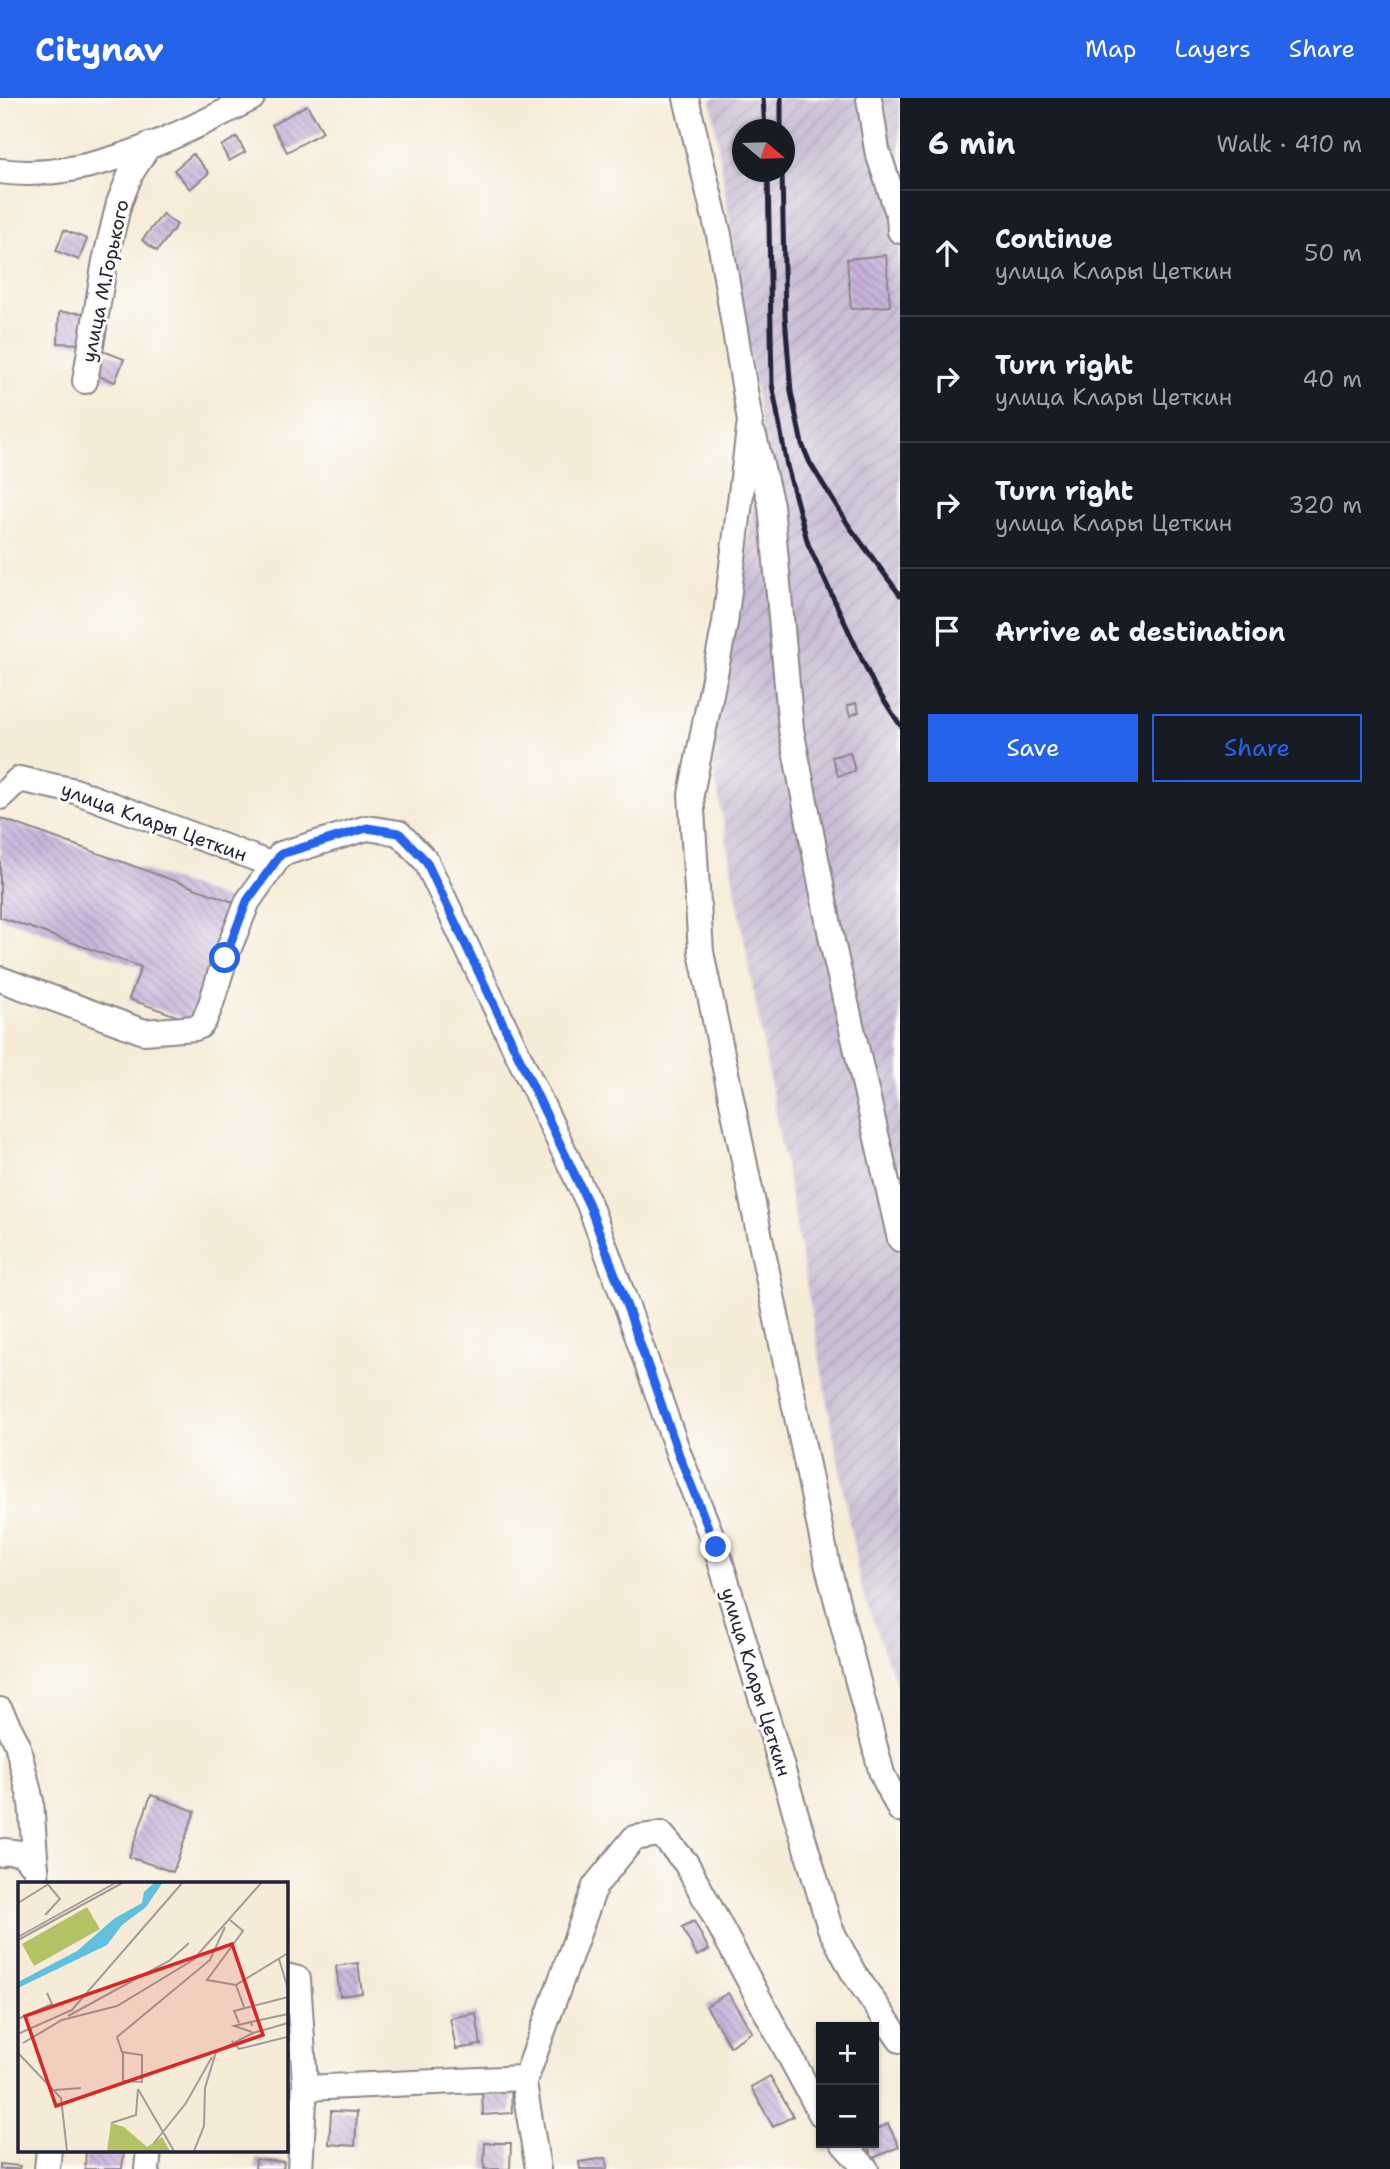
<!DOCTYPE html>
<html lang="en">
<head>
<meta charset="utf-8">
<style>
	:root { --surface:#171b24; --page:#20242c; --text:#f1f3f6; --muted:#9ea1a6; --line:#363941; --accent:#2563eb }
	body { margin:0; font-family:"Shantell Sans",sans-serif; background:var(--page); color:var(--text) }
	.controls { position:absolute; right:21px; bottom:21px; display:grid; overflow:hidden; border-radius:0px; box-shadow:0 2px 5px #0004 }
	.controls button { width:63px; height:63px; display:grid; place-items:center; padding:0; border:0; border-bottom:2px solid var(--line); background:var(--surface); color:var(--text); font:35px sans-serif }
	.compass { position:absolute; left:732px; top:21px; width:63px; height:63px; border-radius:50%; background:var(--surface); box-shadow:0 2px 5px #0004; rotate:109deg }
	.stop { position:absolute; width:21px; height:21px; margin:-16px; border:5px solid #2563eb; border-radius:50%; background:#fff }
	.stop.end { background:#2563eb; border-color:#fff; box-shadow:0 2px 7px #0008 }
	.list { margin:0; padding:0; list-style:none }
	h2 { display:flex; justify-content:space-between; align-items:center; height:91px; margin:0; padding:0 28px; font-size:30px }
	h2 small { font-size:23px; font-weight:400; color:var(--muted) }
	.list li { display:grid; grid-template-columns:46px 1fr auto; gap:21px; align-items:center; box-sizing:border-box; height:126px; padding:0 28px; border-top:2px solid var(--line) }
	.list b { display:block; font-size:26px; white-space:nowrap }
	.list p { margin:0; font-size:23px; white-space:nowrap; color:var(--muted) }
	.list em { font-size:23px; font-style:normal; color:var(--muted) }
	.actions { display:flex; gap:14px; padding:21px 28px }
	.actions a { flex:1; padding:16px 0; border:2px solid var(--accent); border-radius:0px; text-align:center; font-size:24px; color:var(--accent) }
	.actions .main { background:var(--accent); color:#fff }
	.icon { flex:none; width:38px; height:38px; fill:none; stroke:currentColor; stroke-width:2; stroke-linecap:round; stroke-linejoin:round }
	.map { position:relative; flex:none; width:900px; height:2071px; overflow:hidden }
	header { display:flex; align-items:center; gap:42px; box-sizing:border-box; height:98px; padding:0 35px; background:var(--accent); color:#fff }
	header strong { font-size:33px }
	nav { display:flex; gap:38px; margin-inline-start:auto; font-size:24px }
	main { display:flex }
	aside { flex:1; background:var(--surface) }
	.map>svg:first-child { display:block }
	.industrial { fill:url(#industrial-furrows); fill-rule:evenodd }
	.building { fill:url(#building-back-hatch) }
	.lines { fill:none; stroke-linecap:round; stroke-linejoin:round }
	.minor-casing { stroke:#8c8689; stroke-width:28 }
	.minor { stroke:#fff; stroke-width:24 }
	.rail { stroke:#22223b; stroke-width:5 }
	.route { stroke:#2563eb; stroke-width:9 }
	.labels { text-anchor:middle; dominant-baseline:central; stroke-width:6; stroke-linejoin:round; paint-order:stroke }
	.street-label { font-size:19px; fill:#22223b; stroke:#fdfcf7 }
	.inset-road { fill:none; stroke:#a19b99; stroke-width:2 }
	.view { fill:#d62828; fill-opacity:0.15; stroke:#d62828; stroke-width:3.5 }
	.inset-edge { fill:none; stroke:#22223b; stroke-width:3.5 }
</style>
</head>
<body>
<header>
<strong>Citynav</strong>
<nav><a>Map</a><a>Layers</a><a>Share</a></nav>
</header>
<main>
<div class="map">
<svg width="900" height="2071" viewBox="0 0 900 2071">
	<defs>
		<pattern id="industrial-furrows" width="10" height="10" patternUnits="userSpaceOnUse" patternTransform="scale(1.75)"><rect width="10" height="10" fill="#cabfd6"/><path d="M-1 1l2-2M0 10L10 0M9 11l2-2" fill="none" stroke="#ada4b9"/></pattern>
		<pattern id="building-back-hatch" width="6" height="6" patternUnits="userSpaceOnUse" patternTransform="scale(1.75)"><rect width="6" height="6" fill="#c7b1da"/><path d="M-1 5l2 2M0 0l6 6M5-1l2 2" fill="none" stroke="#a190b2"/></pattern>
	</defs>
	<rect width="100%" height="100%" fill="#fdfcf7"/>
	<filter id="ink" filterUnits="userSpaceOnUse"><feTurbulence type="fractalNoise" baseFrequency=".0143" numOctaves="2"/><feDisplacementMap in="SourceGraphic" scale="14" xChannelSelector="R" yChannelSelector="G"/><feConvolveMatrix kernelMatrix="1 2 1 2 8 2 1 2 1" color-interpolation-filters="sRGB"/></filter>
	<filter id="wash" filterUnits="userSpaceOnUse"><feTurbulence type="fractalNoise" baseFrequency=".00686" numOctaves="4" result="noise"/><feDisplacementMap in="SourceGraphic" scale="28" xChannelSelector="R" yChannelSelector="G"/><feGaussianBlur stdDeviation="1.57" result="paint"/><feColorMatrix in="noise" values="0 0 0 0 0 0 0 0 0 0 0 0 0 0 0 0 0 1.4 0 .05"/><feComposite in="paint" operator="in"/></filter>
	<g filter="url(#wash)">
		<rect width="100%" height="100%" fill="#f6ebd7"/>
		<!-- industrial -->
		<path class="industrial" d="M711 0H900V1597L861 1490 710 651 764 348ZM743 32H785V74H743Z"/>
		<g id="blocks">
			<!-- building -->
			<g class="building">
				<polygon points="307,7 323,34 287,54 272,27"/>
				<polygon points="237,39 245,54 229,63 221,48"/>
				<polygon points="193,56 209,75 190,91 174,72"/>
				<polygon points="163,116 177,127 157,153 142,142"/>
				<polygon points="64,132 87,141 79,162 56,153"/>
				<polygon points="886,157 890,208 851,211 847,161"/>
				<polygon points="59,214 84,215 83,246 58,245"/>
				<polygon points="103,253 124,261 115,284 95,277"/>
				<polygon points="856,605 859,614 850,618 847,608"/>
				<polygon points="850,654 855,673 838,678 832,659"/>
				<polygon points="0,720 242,807 199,926 129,901 141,869 0,819"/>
				<polygon points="151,1697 195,1713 173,1774 129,1759"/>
				<polygon points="694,1823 709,1852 697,1858 682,1829"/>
				<polygon points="358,1865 362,1895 340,1898 336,1868"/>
				<polygon points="728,1895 752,1934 730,1948 706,1908"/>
				<polygon points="476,1915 481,1947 456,1951 450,1920"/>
				<polygon points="770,1978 793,2018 773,2029 751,1989"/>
				<polygon points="511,1992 512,2015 483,2017 482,1993"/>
				<polygon points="331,2013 357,2014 355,2048 329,2046"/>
				<polygon points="888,2026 899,2049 873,2060 866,2045 874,2045 874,2032"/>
				<polygon points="485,2045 511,2045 510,2071 484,2071"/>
				<polygon points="86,2052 124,2052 122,2071 85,2071"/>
				<polygon points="606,2060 607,2071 580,2071 579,2064"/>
				<polygon points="256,2061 284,2064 283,2071 255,2071"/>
				<polygon points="0,2066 20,2068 19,2071 0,2071"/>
			</g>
		</g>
	</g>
	<g filter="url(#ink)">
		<use href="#blocks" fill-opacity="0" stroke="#8c8689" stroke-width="2"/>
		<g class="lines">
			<defs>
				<g id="minor">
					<polyline points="686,0 719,137 750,323 725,525 691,696 701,854 828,1469 882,1676 900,1712"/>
					<polyline points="869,0 877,52 899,118 900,133"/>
					<path d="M0 73C84 85 179 38 252 0"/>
					<polyline points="85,283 105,163 119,105 131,75 149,47"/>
					<polyline points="754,338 771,407 791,631 833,848 900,1141"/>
					<polyline points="0,699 19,681 75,693 273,767"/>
					<polyline points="0,881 144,934 195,930 200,928 204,923 211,906 225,860 248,803 281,756 367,730 399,735 426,763 589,1106 629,1214 679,1357 716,1449 830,1830 853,1874 900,1942"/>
					<polyline points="0,1612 17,1645 31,1703 37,1786"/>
					<polyline points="0,1756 4,1753 21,1755 36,1770"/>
					<polyline points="285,1878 298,1881 305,1986 300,2071"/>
					<polyline points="523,1980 527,1977 595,1788 634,1740 661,1736 686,1765 821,2016"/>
					<polyline points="305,1990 523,1980 538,2071"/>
					<polyline points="843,2045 866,2071"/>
					<polyline points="47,2071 49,2052"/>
					<polyline points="147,2071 149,2052"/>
				</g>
			</defs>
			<!-- minor casing -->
			<use href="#minor" class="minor-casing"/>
			<!-- minor -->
			<use href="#minor" class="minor"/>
			<!-- rail -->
			<g class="rail">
				<polyline points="763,0 765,32"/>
				<polyline points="781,0 781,32"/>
				<polyline points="768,74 772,286 787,368 808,446 874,587 900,627"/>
				<polyline points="782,74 785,218 791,294 802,346 810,365 849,428 900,497"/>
			</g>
		</g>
	</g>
	<g class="lines" filter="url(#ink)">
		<!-- route -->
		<polyline class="route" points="225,860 247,803 281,756 367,730 399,735 426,763 589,1107 629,1214 679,1357 716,1449"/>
	</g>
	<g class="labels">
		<!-- street labels -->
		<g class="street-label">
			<text transform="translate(105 183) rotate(-78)">улица М.Горького</text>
			<text transform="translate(154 724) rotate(20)">улица Клары Цеткин</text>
			<text transform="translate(756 1584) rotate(73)">улица Клары Цеткин</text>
		</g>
	</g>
	<!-- overview -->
	<g transform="translate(18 1784)">
		<rect width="270" height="270" fill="#f6ebd7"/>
		<path d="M93 241 106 245 129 265 144 255 152 269H89Z" fill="#b3c265"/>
		<path d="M69 25 82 47 16 84 4 62Z" fill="#b3c265"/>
		<path d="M137 0H145L128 25 104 43 89 63 0 106V100L59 69 97 36 124 21 126 10Z" fill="#5fc1dd"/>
		<path class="inset-road" d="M0 21 29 3M27 33 42 17 28 0M212 38 225 49 189 98 218 103M0 55 99 0M0 58 106 0M261 77 270 107M226 125 218 103 270 71M50 134 151 79 171 61M0 137 34 122 29 111M233 140 270 132M221 141 216 129 270 115M234 150 216 144 233 140 234 144M0 152 54 128 165 0M214 159 221 167 269 155M5 161 44 138 99 124 175 78 244 0M105 170V199L124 200V173L104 170 99 155 192 78 207 45M0 171 43 216 49 269M120 207 156 269M37 208 63 206M93 241 118 233 120 207M136 261 168 221 194 175M176 269 186 244 187 206 198 170 235 151 270 141"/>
		<path class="view" d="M214 62 245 153 38 224 7 134Z"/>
		<rect width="270" height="270" class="inset-edge"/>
	</g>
</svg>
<div class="controls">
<button>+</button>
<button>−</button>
</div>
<svg class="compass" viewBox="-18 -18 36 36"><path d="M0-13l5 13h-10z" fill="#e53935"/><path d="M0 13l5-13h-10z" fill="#9ea1a6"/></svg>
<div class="stop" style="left:225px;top:860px"></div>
<div class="stop end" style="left:716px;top:1449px"></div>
</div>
<aside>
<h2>6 min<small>Walk · 410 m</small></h2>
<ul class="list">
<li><svg class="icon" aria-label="ahead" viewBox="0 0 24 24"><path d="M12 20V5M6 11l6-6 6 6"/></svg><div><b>Continue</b><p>улица Клары Цеткин</p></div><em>50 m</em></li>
<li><svg class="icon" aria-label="right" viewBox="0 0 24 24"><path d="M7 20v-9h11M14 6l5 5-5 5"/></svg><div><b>Turn right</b><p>улица Клары Цеткин</p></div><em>40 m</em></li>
<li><svg class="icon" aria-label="right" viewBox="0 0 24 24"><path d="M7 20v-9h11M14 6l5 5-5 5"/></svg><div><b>Turn right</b><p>улица Клары Цеткин</p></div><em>320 m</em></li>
<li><svg class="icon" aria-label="arrive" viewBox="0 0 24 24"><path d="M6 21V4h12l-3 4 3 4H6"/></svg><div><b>Arrive at destination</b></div></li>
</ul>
<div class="actions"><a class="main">Save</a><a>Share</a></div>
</aside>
</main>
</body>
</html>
